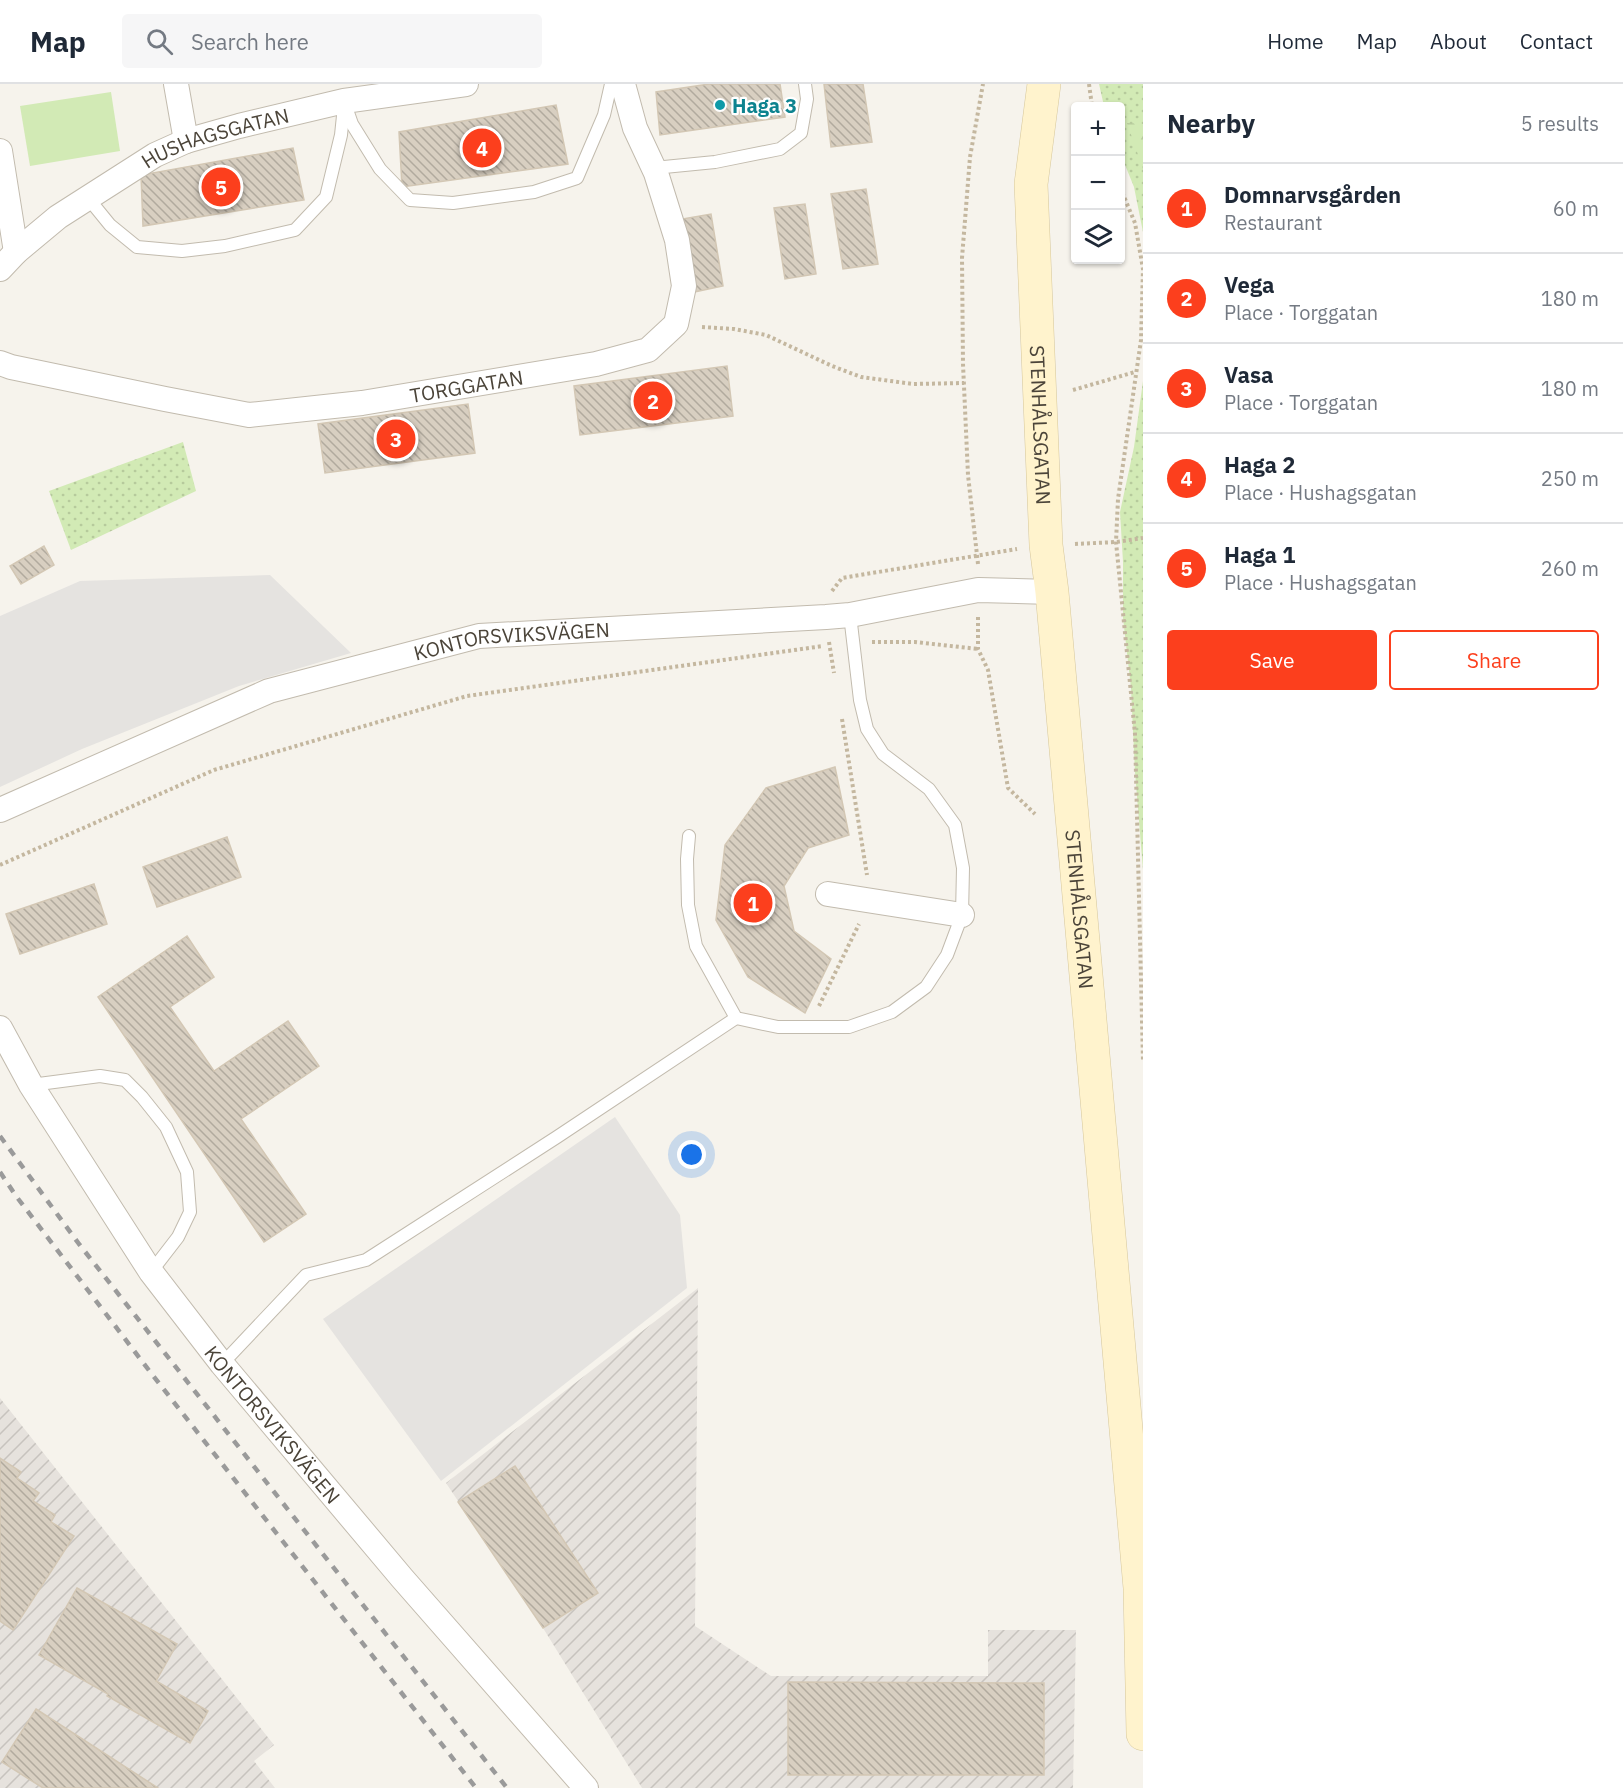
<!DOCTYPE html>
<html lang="en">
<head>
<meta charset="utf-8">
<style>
	:root { --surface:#fff; --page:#f6f6f7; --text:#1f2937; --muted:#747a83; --line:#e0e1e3; --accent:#fc3f1d }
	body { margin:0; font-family:"IBM Plex Sans",sans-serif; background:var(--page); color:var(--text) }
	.controls { position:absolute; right:18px; top:18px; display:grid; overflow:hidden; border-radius:6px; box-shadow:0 2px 4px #0004 }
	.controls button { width:54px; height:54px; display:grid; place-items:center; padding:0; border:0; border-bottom:2px solid var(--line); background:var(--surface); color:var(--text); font:30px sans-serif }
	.you { position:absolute; left:692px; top:1071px; width:21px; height:21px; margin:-15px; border:4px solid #fff; border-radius:50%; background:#1a73e8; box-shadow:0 0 0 9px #1a73e833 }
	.badge { display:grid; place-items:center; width:39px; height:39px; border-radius:50%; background:var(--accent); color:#fff; font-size:20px; font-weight:700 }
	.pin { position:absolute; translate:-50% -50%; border:3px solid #fff; box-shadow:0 2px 6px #0006 }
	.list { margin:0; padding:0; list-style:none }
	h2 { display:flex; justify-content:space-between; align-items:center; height:78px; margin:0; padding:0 24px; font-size:26px }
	h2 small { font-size:20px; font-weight:400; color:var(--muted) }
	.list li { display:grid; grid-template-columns:39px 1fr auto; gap:18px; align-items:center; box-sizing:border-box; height:90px; padding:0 24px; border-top:2px solid var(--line) }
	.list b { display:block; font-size:22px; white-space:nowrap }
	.list p { margin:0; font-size:20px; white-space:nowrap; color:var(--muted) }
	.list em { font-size:20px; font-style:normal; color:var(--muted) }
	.actions { display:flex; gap:12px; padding:18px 24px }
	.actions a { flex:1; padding:14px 0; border:2px solid var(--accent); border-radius:6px; text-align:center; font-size:21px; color:var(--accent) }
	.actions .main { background:var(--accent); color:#fff }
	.icon { flex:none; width:33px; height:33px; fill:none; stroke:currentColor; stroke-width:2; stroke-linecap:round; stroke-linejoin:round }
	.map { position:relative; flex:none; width:1143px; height:1704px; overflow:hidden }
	header { display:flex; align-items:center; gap:36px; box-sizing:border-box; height:84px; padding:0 30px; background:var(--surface); border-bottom:2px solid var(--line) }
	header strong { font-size:28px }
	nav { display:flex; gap:33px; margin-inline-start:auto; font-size:21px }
	.search { width:420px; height:54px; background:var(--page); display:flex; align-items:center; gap:15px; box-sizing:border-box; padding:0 21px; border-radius:6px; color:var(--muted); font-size:22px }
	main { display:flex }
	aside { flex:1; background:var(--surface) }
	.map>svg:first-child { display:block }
	.industrial { fill:url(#industrial-furrows) }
	.grass { fill:url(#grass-dots) }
	.forest { fill:url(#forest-firs) }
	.pitch { fill:#d2eab5 }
	.parking { fill:#e5e3e0 }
	.building { fill:url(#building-back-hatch); stroke:#d3c7b4; stroke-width:1.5 }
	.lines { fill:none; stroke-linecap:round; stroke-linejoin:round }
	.lane-casing { stroke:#c2bbae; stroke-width:14 }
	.street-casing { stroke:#c2bbae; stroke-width:26 }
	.secondary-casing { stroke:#d6c79b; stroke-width:34 }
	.path { stroke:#c4b79f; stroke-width:4; stroke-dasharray:3 3; stroke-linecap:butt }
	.lane { stroke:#fff; stroke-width:12 }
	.street { stroke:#fff; stroke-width:24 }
	.secondary { stroke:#fff3cd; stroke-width:33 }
	.rail { stroke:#9a9a9a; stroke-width:4.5; stroke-dasharray:8 8; stroke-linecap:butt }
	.culture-dot { fill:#0f9aa8; stroke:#fff; stroke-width:2 }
	.labels { text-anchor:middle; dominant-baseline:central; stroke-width:4.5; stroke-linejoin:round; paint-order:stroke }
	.culture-label { font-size:20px; font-weight:bold; fill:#0d838f; stroke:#fff; text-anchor:start }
	.street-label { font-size:20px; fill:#4b4439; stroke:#fff }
</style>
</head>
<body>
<header>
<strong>Map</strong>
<div class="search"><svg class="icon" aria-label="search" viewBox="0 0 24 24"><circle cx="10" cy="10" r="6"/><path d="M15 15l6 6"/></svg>Search here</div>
<nav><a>Home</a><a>Map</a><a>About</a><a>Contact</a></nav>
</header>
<main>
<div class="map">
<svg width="1143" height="1704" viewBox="0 0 1143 1704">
	<defs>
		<pattern id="industrial-furrows" width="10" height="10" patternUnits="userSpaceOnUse" patternTransform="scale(1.5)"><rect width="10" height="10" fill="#e6e2dd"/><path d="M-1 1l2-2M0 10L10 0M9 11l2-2" fill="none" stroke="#c7c3be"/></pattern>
		<pattern id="grass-dots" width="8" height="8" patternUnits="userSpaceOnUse" patternTransform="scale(1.5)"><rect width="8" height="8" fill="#d2eab5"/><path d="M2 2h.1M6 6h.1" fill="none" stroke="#b6ca9c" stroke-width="1.8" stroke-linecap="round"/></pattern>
		<pattern id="forest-firs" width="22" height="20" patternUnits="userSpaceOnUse" patternTransform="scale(1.5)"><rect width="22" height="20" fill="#d2eab5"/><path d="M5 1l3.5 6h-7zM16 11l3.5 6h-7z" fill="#b6ca9c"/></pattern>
		<pattern id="building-back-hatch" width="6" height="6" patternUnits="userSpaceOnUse" patternTransform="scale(1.5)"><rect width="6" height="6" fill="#d8cfc1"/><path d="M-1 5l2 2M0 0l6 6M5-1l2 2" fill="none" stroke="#b1aa9e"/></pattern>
	</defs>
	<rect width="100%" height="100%" fill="#f6f3ec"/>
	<!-- industrial -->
	<g class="industrial">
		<polygon points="698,1204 695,1542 771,1592 988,1592 988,1546 1076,1546 1073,1704 642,1704 543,1544 446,1399"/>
		<polygon points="0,1314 274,1661 254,1677 275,1704 0,1704"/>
	</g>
	<!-- grass -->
	<g class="grass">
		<polygon points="1099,0 1143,0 1143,148 1134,103 1121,71 1120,22 1104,22"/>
		<polygon points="1143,297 1143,786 1135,688 1131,604 1123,534 1123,478 1120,428 1134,363"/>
		<polygon points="183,358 196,407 71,466 49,407"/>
	</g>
	<!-- forest -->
	<polygon class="forest" points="1127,39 1143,40 1143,85"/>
	<!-- pitch -->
	<polygon class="pitch" points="111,8 120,67 30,82 20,22"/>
	<!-- parking -->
	<g class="parking">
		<polygon points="270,491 351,569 239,602 82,665 0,703 0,532 80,497"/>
		<polygon points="615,1033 680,1131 687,1204 441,1397 323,1235"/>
	</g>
	<!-- building -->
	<g class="building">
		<polygon points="709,0 780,0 785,33 660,51 656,8"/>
		<polygon points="824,0 863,0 872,58 831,63"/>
		<polygon points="556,21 568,80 402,103 399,48"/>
		<polygon points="293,64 304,116 143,142 141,91"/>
		<polygon points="866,105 878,180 843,185 831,110"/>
		<polygon points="805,120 816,190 785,195 774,124"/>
		<polygon points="711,130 723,202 694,208 682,135"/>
		<polygon points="727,282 733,332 580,351 574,302"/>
		<polygon points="468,320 475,369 325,389 318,340"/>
		<polygon points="44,462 54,481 21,500 10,482"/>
		<polygon points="835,683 849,751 808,764 784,802 794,847 831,875 805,929 748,893 716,836 725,761 766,704"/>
		<polygon points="227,753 241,793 157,823 143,783"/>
		<polygon points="94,800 107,840 20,870 6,830"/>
		<polygon points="187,852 214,893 170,923 214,987 288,937 319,982 241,1035 306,1130 264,1158 98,913"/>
		<polygon points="0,1374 21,1388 17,1394 39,1409 33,1417 55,1431 51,1438 74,1452 13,1546 0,1537"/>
		<polygon points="515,1382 598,1509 543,1544 458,1418"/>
		<polygon points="77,1504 177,1560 156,1597 208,1627 190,1659 107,1612 108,1610 39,1571"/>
		<polygon points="788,1598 1044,1599 1044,1691 788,1691"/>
		<polygon points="36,1625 158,1704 43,1704 2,1678"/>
	</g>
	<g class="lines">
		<defs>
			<g id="lane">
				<polyline points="344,17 352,40 380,85 410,116 453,119 534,108 577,94 604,31 611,0"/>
				<polyline points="654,84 715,78 780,65 801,49 807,15 805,0"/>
				<polyline points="88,114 110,141 137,163 182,167 225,162 295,146 326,113 341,51 344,22"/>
				<polyline points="689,752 687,775 688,821 696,862 736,934 778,943 849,943 892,928 926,903 947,871 962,831 963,784 955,741 929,705 883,670 867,645 860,616 850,531"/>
				<polyline points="31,1001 100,992 125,996 142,1013 166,1043 187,1088 190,1128 178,1153 151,1188"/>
				<polyline points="222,1280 306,1191 366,1176 557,1053 736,934"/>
			</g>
			<g id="street">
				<polyline points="176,0 186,57"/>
				<polyline points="0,67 16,168"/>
				<path id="s1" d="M0 185 16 168 58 133 155 71 186 57 239 42 344 17 466 0"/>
				<path id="s2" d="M0 279 11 283 165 315 249 331 362 319 596 280 648 266 676 240 684 202 677 156 656 89 635 44 623 0"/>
				<path id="s3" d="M0 726 269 607 479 552 826 533 850 531 978 506 1052 508"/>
				<polyline points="828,810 962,831"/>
				<path id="s4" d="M0 944 31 1001 151 1188 222 1280 402 1494 586 1704"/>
			</g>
			<g id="secondary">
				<path id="s5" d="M1044 0 1031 100 1046 461 1052 508 1075 766 1140 1504 1143 1650"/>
			</g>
		</defs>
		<!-- lane casing -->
		<use href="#lane" class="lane-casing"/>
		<!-- street casing -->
		<use href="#street" class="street-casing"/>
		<!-- secondary casing -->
		<use href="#secondary" class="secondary-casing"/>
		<!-- path -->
		<g class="path">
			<polyline points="1089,0 1092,22"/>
			<polyline points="1120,103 1135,139 1143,185 1141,256 1118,415 1116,458 1135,650 1143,977"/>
			<polyline points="702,243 734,245 766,251 832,282 861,293 913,300 964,299"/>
			<polyline points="1073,306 1135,288"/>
			<polyline points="1075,460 1116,458 1143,454"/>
			<polyline points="978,480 968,391 963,280 962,174 970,73 983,0"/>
			<polyline points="832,507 842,494 1017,465"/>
			<polyline points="978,533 978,565 988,586 1008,704 1035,730"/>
			<polyline points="829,558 834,589"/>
			<polyline points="872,558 915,558 978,565"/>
			<polyline points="842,635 867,791"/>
			<polyline points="0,781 214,686 467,612 823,562"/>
			<polyline points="819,922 859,840"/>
		</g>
		<!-- lane -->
		<use href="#lane" class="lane"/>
		<!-- street -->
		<use href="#street" class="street"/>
		<!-- secondary -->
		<use href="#secondary" class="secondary"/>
		<!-- rail -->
		<g class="rail">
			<polyline points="0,1052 79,1160 507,1704"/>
			<polyline points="0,1088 16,1112 151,1289 476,1704"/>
		</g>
	</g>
	<!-- markers -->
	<circle class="culture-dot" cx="720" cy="21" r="6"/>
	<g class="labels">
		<!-- culture labels -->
		<g class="culture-label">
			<text x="732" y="21">Haga 3</text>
		</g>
		<!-- street labels -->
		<g class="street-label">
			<text stroke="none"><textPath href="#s1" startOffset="256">HUSHAGSGATAN</textPath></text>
			<text stroke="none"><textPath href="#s2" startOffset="474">TORGGATAN</textPath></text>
			<text stroke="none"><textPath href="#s5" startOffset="342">STENHÅLSGATAN</textPath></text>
			<text stroke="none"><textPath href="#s3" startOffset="543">KONTORSVIKSVÄGEN</textPath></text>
			<text stroke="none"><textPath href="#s5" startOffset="828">STENHÅLSGATAN</textPath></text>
			<text stroke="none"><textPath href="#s4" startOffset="482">KONTORSVIKSVÄGEN</textPath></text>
		</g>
	</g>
</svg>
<div class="controls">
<button>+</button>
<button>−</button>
<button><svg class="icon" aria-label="layers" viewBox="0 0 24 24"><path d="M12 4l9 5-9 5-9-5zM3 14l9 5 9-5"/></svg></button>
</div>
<div class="you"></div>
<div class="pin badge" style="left:753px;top:819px">1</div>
<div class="pin badge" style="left:653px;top:317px">2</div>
<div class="pin badge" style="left:396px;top:355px">3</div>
<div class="pin badge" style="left:482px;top:64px">4</div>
<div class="pin badge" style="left:221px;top:103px">5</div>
</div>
<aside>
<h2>Nearby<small>5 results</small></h2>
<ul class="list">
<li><span class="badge">1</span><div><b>Domnarvsgården</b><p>Restaurant</p></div><em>60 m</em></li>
<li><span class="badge">2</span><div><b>Vega</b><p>Place · Torggatan</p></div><em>180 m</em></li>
<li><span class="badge">3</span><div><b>Vasa</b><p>Place · Torggatan</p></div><em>180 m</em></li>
<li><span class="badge">4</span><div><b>Haga 2</b><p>Place · Hushagsgatan</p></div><em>250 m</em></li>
<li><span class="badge">5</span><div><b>Haga 1</b><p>Place · Hushagsgatan</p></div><em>260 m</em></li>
</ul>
<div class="actions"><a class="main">Save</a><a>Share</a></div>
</aside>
</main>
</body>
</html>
